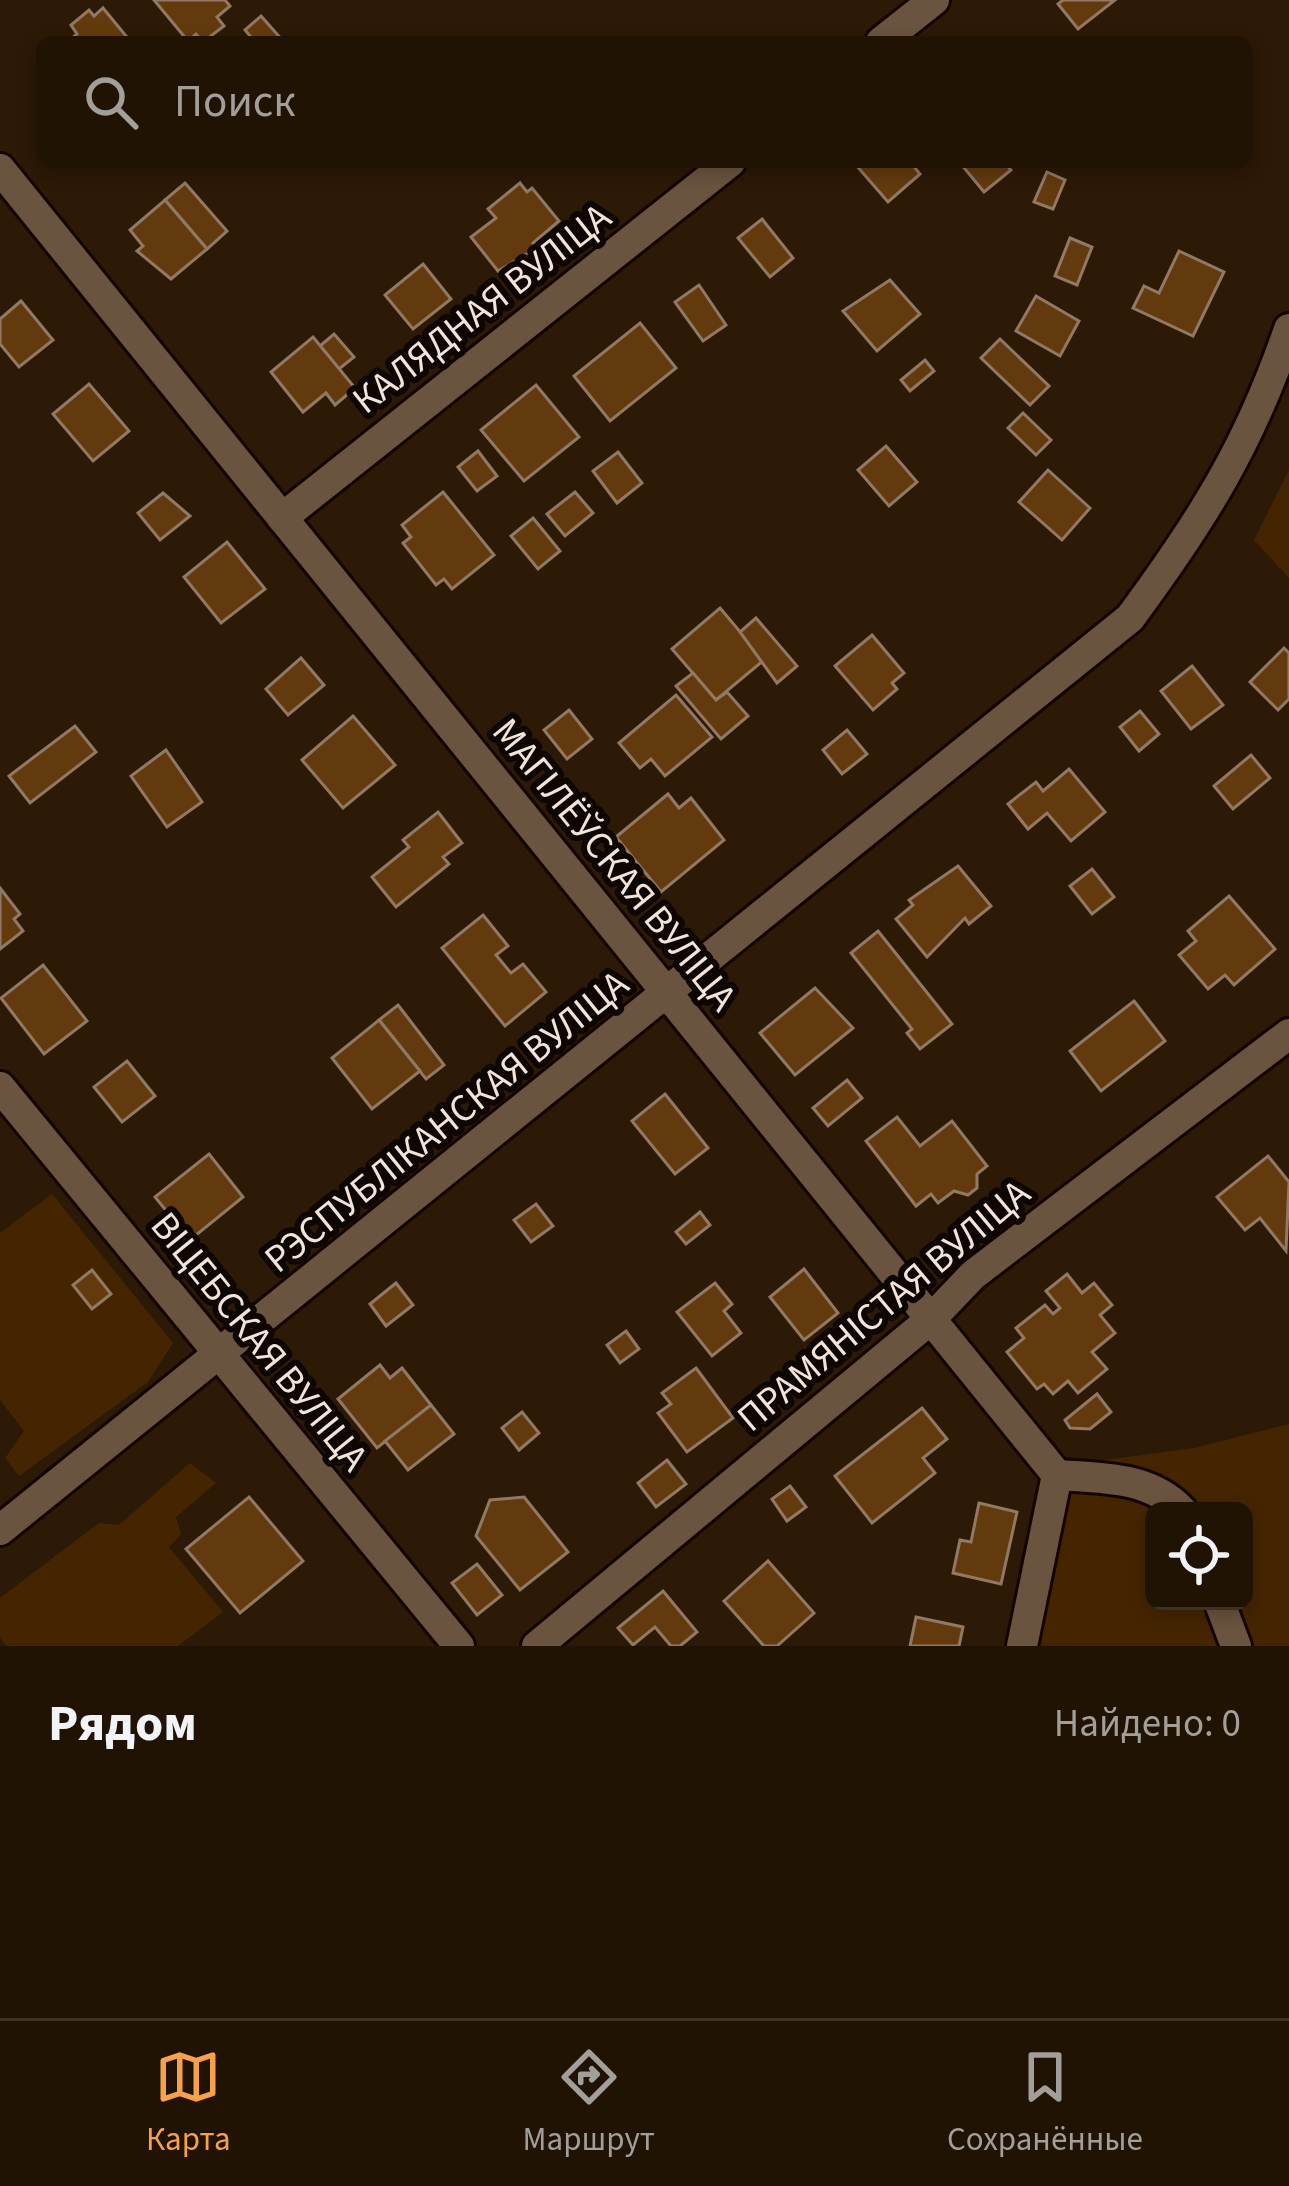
<!DOCTYPE html>
<html lang="ru">
<head>
<meta charset="utf-8">
<style>
	:root { --surface:#211304; --page:#2d2013; --text:#f1f3f6; --muted:#a29e9a; --line:#3e3226; --accent:#f7a148 }
	body { margin:0; font-family:"Source Sans 3",sans-serif; background:var(--page); color:var(--text) }
	.controls { position:absolute; right:36px; bottom:36px; display:grid; overflow:hidden; border-radius:18px; box-shadow:0 6px 18px #0003 }
	.controls button { width:108px; height:108px; display:grid; place-items:center; padding:0; border:0; border-bottom:3px solid var(--line); background:var(--surface); color:var(--text); font:60px sans-serif }
	.list { margin:0; padding:0; list-style:none }
	h2 { display:flex; justify-content:space-between; align-items:center; height:156px; margin:0; padding:0 48px; font-size:51px }
	h2 small { font-size:39px; font-weight:400; color:var(--muted) }
	.icon { flex:none; width:66px; height:66px; fill:none; stroke:currentColor; stroke-width:2; stroke-linecap:round; stroke-linejoin:round }
	.map { position:relative; flex:none; width:1289px; height:1646px; overflow:hidden }
	.search { position:absolute; background:var(--surface); box-shadow:0 6px 18px #0003; left:36px; right:36px; top:36px; height:132px; display:flex; align-items:center; gap:30px; box-sizing:border-box; padding:0 42px; border-radius:18px; color:var(--muted); font-size:45px }
	.sheet { height:372px; background:var(--surface) }
	nav { display:flex; justify-content:space-around; align-items:center; box-sizing:border-box; height:168px; border-top:3px solid var(--line); background:var(--surface); font-size:33px; color:var(--muted) }
	nav a { display:grid; justify-items:center; gap:6px }
	nav .on { color:var(--accent) }
	.map>svg:first-child { display:block }
	.green { fill:#452500; fill-rule:evenodd }
	.building { fill:#623a0e; stroke:#917964; stroke-width:3 }
	.lines { fill:none; stroke-linecap:round; stroke-linejoin:round }
	.minor-casing { stroke:#130400; stroke-width:36 }
	.minor { stroke:#6a543f; stroke-width:30 }
	.labels { text-anchor:middle; dominant-baseline:central; stroke-width:12; stroke-linejoin:round; paint-order:stroke }
	.street-label { font-size:39px; fill:#f2e4d9; stroke:#0e0602 }
</style>
</head>
<body>
<div class="map">
<svg width="1289" height="1646" viewBox="0 0 1289 1646">
	<rect width="100%" height="100%" fill="#2c1906"/>
	<!-- green -->
	<g class="green">
		<polygon points="1289,470 1289,578 1254,540"/>
		<polygon points="52,1194 173,1343 148,1382 19,1476 5,1458 24,1431 0,1400 0,1233"/>
		<path d="M1289 1424V1646H1039L1075 1464 1194 1448ZM1154 1511H1244V1601H1154Z"/>
		<polygon points="190,1463 216,1483 176,1517 181,1534 169,1547 223,1612 178,1646 6,1646 0,1637 0,1598 99,1523 119,1525"/>
	</g>
	<!-- building -->
	<g class="building">
		<polygon points="154,0 225,0 230,6 217,17 224,26 203,42 196,34 188,41"/>
		<polygon points="1063,0 1115,0 1078,29 1058,4"/>
		<polygon points="103,8 131,42 67,42 77,34 71,25 89,10 94,16"/>
		<polygon points="261,16 284,42 255,42 245,30"/>
		<polygon points="910,162 920,174 888,202 855,164"/>
		<polygon points="1004,162 1011,170 984,192 960,163"/>
		<polygon points="1047,172 1065,180 1053,209 1034,202"/>
		<polygon points="185,183 227,231 207,249 165,200"/>
		<polygon points="520,183 527,192 532,188 559,221 533,243 537,248 498,271 471,237 496,218 488,209"/>
		<polygon points="165,200 207,249 171,279 137,251 143,246 130,230"/>
		<polygon points="762,219 793,258 770,277 738,238"/>
		<polygon points="1070,238 1092,247 1077,285 1055,276"/>
		<polygon points="1179,251 1224,272 1193,336 1133,308 1144,286 1159,293"/>
		<polygon points="423,264 451,299 413,329 385,295"/>
		<polygon points="890,280 920,314 877,351 843,311"/>
		<polygon points="699,285 726,325 703,341 675,302"/>
		<polygon points="1036,296 1079,321 1060,356 1016,331"/>
		<polygon points="21,301 53,340 19,367 0,344 0,319"/>
		<polygon points="640,323 676,368 610,421 574,376"/>
		<polygon points="334,334 354,357 339,369 320,346"/>
		<polygon points="313,337 355,388 335,405 326,393 303,412 271,372"/>
		<polygon points="1000,339 1049,386 1030,405 981,358"/>
		<polygon points="925,360 934,371 910,391 901,380"/>
		<polygon points="89,384 129,431 93,461 53,414"/>
		<polygon points="536,385 579,437 524,481 481,430"/>
		<polygon points="1023,413 1051,440 1036,455 1008,428"/>
		<polygon points="886,446 917,482 889,506 858,470"/>
		<polygon points="478,451 497,476 477,491 458,467"/>
		<polygon points="618,452 642,483 617,503 593,471"/>
		<polygon points="1048,470 1090,508 1062,540 1019,502"/>
		<polygon points="443,492 494,555 452,589 444,579 436,585 403,543 411,537 402,525"/>
		<polygon points="575,492 593,513 565,536 547,514"/>
		<polygon points="163,493 190,516 160,540 138,513"/>
		<polygon points="533,518 560,551 538,569 511,536"/>
		<polygon points="227,542 265,589 221,623 184,577"/>
		<polygon points="720,608 764,660 716,700 672,649"/>
		<polygon points="756,618 797,666 777,683 740,632"/>
		<polygon points="872,635 904,673 892,683 897,689 873,710 835,666"/>
		<polygon points="1284,648 1289,653 1289,699 1278,710 1250,682"/>
		<polygon points="301,658 324,685 288,715 266,689"/>
		<polygon points="1192,666 1223,705 1191,729 1161,691"/>
		<polygon points="693,673 716,700 727,692 748,716 721,739 676,686"/>
		<polygon points="676,695 712,737 665,776 651,759 640,768 619,743"/>
		<polygon points="569,710 592,739 567,759 544,730"/>
		<polygon points="1140,711 1159,734 1139,751 1120,727"/>
		<polygon points="353,716 395,765 343,808 302,760"/>
		<polygon points="75,726 96,752 30,803 9,776"/>
		<polygon points="847,730 867,754 842,774 823,750"/>
		<polygon points="166,750 202,802 167,827 131,776"/>
		<polygon points="1251,755 1270,778 1233,809 1214,786"/>
		<polygon points="1069,769 1105,812 1071,841 1047,813 1028,829 1008,804 1036,782 1043,791"/>
		<polygon points="668,794 679,808 691,798 724,840 661,892 616,837"/>
		<polygon points="438,812 462,843 443,857 449,864 396,907 372,877 409,847 403,840"/>
		<polygon points="958,866 991,906 969,924 965,918 927,957 896,919 913,905 909,900"/>
		<polygon points="1092,869 1114,897 1092,914 1070,886"/>
		<polygon points="0,888 20,914 14,919 23,931 0,949"/>
		<polygon points="1229,896 1275,949 1234,985 1225,975 1208,989 1179,955 1196,941 1188,931"/>
		<polygon points="483,915 508,946 496,955 511,973 523,964 546,992 505,1026 442,948"/>
		<polygon points="878,931 952,1024 920,1049 907,1033 912,1029 851,953"/>
		<polygon points="43,965 87,1021 44,1054 1,998"/>
		<polygon points="815,988 853,1028 795,1075 760,1033"/>
		<polygon points="1134,1001 1165,1041 1101,1091 1070,1051"/>
		<polygon points="398,1005 444,1065 426,1079 379,1020"/>
		<polygon points="379,1020 420,1071 372,1109 332,1058"/>
		<polygon points="127,1061 155,1096 122,1122 94,1087"/>
		<polygon points="847,1080 862,1098 828,1126 813,1108"/>
		<polygon points="665,1094 708,1148 675,1174 632,1121"/>
		<polygon points="897,1117 920,1146 952,1121 987,1166 977,1174 977,1188 968,1195 954,1191 938,1203 931,1194 916,1206 866,1141"/>
		<polygon points="209,1154 243,1197 190,1240 155,1197"/>
		<polygon points="1268,1156 1289,1182 1286,1251 1260,1218 1245,1230 1217,1197"/>
		<polygon points="536,1204 553,1226 531,1242 514,1220"/>
		<polygon points="700,1212 710,1225 686,1244 676,1232"/>
		<polygon points="804,1269 838,1313 804,1340 770,1297"/>
		<polygon points="92,1270 111,1294 92,1309 73,1285"/>
		<polygon points="1067,1274 1082,1293 1094,1283 1112,1305 1100,1315 1115,1333 1092,1352 1107,1369 1078,1393 1068,1381 1053,1394 1044,1384 1037,1389 1007,1352 1024,1338 1016,1328 1045,1305 1053,1314 1060,1308 1046,1291"/>
		<polygon points="396,1283 413,1305 386,1326 370,1304"/>
		<polygon points="715,1283 732,1304 724,1311 741,1333 712,1356 677,1312"/>
		<polygon points="626,1331 639,1349 620,1363 607,1345"/>
		<polygon points="380,1365 390,1378 402,1368 431,1405 377,1448 338,1399"/>
		<polygon points="696,1368 733,1418 687,1452 658,1413 671,1404 662,1393"/>
		<polygon points="1097,1394 1111,1412 1090,1429 1070,1428 1065,1420"/>
		<polygon points="431,1405 454,1434 408,1470 385,1441"/>
		<polygon points="922,1408 947,1439 923,1458 935,1473 872,1523 835,1476"/>
		<polygon points="522,1412 539,1433 519,1450 502,1428"/>
		<polygon points="667,1460 686,1484 656,1507 638,1483"/>
		<polygon points="790,1486 806,1507 787,1521 772,1499"/>
		<polygon points="249,1497 303,1561 240,1613 186,1549"/>
		<polygon points="524,1497 568,1552 520,1590 476,1536 490,1500"/>
		<polygon points="979,1503 1017,1512 1001,1584 953,1573 960,1540 971,1542"/>
		<polygon points="768,1561 814,1613 777,1646 764,1646 724,1601"/>
		<polygon points="477,1564 502,1595 477,1615 452,1583"/>
		<polygon points="663,1591 697,1632 680,1646 671,1646 655,1627 633,1645 618,1628"/>
		<polygon points="916,1617 963,1627 959,1646 910,1646"/>
	</g>
	<g class="lines">
		<defs>
			<g id="minor">
				<polyline points="881,42 934,0"/>
				<polyline points="0,169 1057,1475"/>
				<polyline points="282,518 730,162"/>
				<polyline points="0,1087 459,1646"/>
				<path d="M1057 1475C1101 1478 1150 1476 1182 1511"/>
				<path d="M0 1530 1130 618C1203 519 1249 446 1289 329"/>
				<polyline points="1219,1601 1236,1646"/>
				<polyline points="537,1646 931,1319 973,1275 1289,1034"/>
				<polyline points="1022,1646 1057,1475"/>
			</g>
		</defs>
		<!-- minor casing -->
		<use href="#minor" class="minor-casing"/>
		<!-- minor -->
		<use href="#minor" class="minor"/>
	</g>
	<g class="labels">
		<!-- street labels -->
		<g class="street-label">
			<text transform="translate(482 309) rotate(-38)">КАЛЯДНАЯ ВУЛІЦА</text>
			<text transform="translate(614 865) rotate(51)">МАГІЛЁЎСКАЯ ВУЛІЦА</text>
			<text transform="translate(447 1122) rotate(-39)">РЭСПУБЛІКАНСКАЯ ВУЛІЦА</text>
			<text transform="translate(884 1306) rotate(-40)">ПРАМЯНІСТАЯ ВУЛІЦА</text>
			<text transform="translate(259 1342) rotate(51)">ВІЦЕБСКАЯ ВУЛІЦА</text>
		</g>
	</g>
</svg>
<div class="controls">
<button><svg class="icon" aria-label="locate" viewBox="0 0 24 24"><circle cx="12" cy="12" r="6"/><path d="M12 2v4M12 18v4M2 12h4M18 12h4"/></svg></button>
</div>
<div class="search"><svg class="icon" aria-label="search" viewBox="0 0 24 24"><circle cx="10" cy="10" r="6"/><path d="M15 15l6 6"/></svg>Поиск</div>
</div>
<section class="sheet">
<h2>Рядом<small>Найдено: 0</small></h2>
<ul class="list">
</ul>
</section>
<nav>
<a class="on"><svg class="icon" aria-label="map" viewBox="0 0 24 24"><path d="M3 6l6-2 6 2 6-2v14l-6 2-6-2-6 2zM9 4v14M15 6v14"/></svg>Карта</a>
<a><svg class="icon" aria-label="directions" viewBox="0 0 24 24"><path d="M12 3l9 9-9 9-9-9zM9 14v-3h6M13 9l2 2-2 2"/></svg>Маршрут</a>
<a><svg class="icon" aria-label="saved" viewBox="0 0 24 24"><path d="M7 4h10v16l-5-4-5 4z"/></svg>Сохранённые</a>
</nav>
</body>
</html>
